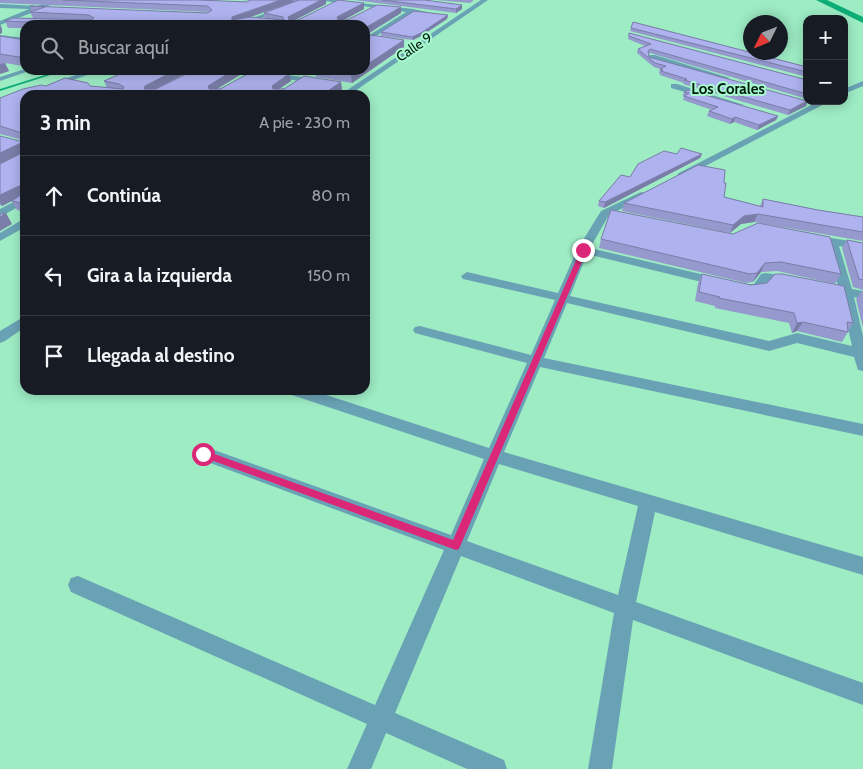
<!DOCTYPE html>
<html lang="es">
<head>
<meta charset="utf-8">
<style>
	:root { --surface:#171b24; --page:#20242c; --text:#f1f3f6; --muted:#9ea1a6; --line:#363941 }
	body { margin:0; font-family:Cabin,sans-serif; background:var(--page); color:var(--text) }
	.controls { position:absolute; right:15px; top:15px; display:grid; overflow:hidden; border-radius:10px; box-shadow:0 2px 12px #0003 }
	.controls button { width:45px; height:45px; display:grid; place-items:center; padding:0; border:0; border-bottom:1px solid var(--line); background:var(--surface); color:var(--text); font:25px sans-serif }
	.compass { position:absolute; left:743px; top:15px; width:45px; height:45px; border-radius:50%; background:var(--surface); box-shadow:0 2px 12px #0003; rotate:227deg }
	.stop { position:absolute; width:15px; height:15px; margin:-11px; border:4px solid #db2777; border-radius:50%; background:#fff }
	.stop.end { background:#db2777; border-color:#fff; box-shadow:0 1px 5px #0008 }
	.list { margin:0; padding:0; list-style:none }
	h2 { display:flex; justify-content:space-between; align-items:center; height:65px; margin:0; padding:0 20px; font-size:21px }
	h2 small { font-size:16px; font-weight:400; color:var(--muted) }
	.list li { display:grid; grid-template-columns:32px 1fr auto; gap:15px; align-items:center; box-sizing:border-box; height:80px; padding:0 20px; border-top:1px solid var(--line) }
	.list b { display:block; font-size:19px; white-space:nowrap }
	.list em { font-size:16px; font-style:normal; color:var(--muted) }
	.icon { flex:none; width:28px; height:28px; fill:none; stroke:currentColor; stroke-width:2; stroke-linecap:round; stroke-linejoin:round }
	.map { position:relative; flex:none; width:863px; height:769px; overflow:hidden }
	.search { position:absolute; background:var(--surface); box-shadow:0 2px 12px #0003; left:20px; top:20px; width:350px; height:55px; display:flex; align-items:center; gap:12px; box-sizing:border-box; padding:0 18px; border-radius:15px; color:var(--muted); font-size:19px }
	.panel { position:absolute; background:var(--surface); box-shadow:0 2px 12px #0003; left:20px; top:90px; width:350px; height:305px; border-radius:15px }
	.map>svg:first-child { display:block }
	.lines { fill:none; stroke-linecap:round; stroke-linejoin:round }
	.stream { fill:#0dad76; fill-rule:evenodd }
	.canal { fill:#0dad76; fill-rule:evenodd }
	.street { fill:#6aa2b5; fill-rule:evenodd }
	.wall { fill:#9699cd; fill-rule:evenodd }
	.shaded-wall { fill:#7a7da7 }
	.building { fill:#aeb2ee; stroke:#7a7da7 }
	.route { fill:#db2777 }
	.labels { text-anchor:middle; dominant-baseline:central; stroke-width:4; stroke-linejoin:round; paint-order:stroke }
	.far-street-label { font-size:14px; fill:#001c0f; stroke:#aafad1 }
	.far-neighbourhood-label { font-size:15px; font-weight:bold; fill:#001c0f; stroke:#aafad1 }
</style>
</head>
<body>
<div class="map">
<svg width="863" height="769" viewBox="0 0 863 769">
	<rect width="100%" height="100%" fill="#9decc4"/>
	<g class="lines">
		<!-- stream -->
		<polygon class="stream" points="61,70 66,70 0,91 0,89"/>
		<!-- canal -->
		<polygon class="canal" points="816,0 827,0 863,17 863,23"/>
		<!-- street -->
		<g class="street">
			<polygon points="54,0 62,0 46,7 53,8 53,10 39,10 0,25 0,21 29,9 0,8 0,4 37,6"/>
			<polygon points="317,0 334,0 413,9 436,14 433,16 413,13 365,43 365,38 406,12"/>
			<polygon points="481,0 488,0 349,95 340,95"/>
			<polygon points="280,8 285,9 243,25 234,25"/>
			<polygon points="0,35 25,38 25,42 0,39"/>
			<polygon points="649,55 655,55 730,78 723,80 649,59"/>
			<polygon points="25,69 32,70 0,81 0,77"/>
			<polygon points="90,70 101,70 54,87 47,85"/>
			<polygon points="222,70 245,70 318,79 322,81 318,83 226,72"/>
			<polygon points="863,81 863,86 844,94 844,89"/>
			<polygon points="671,84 677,84 744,105 737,107 671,88"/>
			<polygon points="819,101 830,101 686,176 682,177 677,174"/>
			<path d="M641 192 645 193 646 195 645 197 609 215 590 248 722 279 724 282 718 286 587 254 570 296 769 341 797 333 852 346 840 294 821 290 819 287 825 283 838 286 827 244 808 240 806 238 812 235 863 243V251L839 246 852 289 863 291V299L854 297 863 336V371L858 370 854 357 797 343 769 351 567 303 544 358 863 424V436L540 367 504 452 863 557V575L655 512 636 602 863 683V705L633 620 612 769H588L614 613 461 556 395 713 504 760 507 769H467L386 733 371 769H347L367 724 71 592 68 585 71 578 78 576 375 705 444 550 197 458 195 453 197 448 203 446 451 535 484 459 289 394 286 390H311L489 448 527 363 415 333 413 330 415 327 420 326 531 355 555 300 463 279 461 276 467 272 558 293 577 250 601 211ZM499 464 638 506 618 595 467 541Z"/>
			<polygon points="25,196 25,203 0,217 0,209"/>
			<polygon points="25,220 25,227 0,241 0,233 20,221"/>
			<path d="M765 273 791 276 797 280 791 284 769 281 762 291C755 293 742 294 737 288L743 284H754L761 274Z"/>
			<polygon points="25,316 25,327 5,341 0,343 0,331"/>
		</g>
	</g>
	<!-- wall -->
	<g class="wall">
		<path d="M0 0H198L248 2 250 1 242 0H326V4L295 20H298L364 3V9L344 20 401 13 365 36V25H25V28H8L5 21 33 18 30 12H32L30 6 207 13 209 12 0 3ZM293 2 264 13 265 19 250 17Z"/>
		<polygon points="354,0 425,0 462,9 456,13"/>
		<polygon points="436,0 473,0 473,1 470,3"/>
		<polygon points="448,15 447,19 421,36 413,40 381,36 381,32"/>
		<polygon points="633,22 807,67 807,77 630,31"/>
		<polygon points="629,33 807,80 807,99 650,53 649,54 649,57 806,106 788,115 683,84 684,83 660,75 660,74 659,73 660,69 654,67 637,53 638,49 645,46 628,39"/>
		<polygon points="0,36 25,40 23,66 5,63 9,71 0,74"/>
		<polygon points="404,40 404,47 352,83 316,77 315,70 365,70"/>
		<polygon points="129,70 192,70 156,89 194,70 239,70 240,75 217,89 289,74 291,81 279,89 341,82 342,90 25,95 25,212 17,210 12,201 2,206 0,205 0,164 23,140 0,134 0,98 46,86 90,86 107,88 104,81"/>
		<polygon points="268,70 310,70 302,75"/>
		<polygon points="684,92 778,116 776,120 757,130 734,122 730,124 707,116 709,111 712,110 683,100 684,97 683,96"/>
		<polygon points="677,154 702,154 700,158 604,208 598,206 599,201 630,177"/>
		<polygon points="724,183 724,197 760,206 763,199 818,210 863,217 863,241 754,222 741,224 730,233 622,211 624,203"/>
		<polygon points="611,210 841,274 835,284 777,271 761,272 753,282 746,283 599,248 601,239"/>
		<polygon points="847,240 863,243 863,290 853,287 842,248"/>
		<polygon points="702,274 853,323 842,342 797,331 792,333 789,323 715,308 715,306 695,301 698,283"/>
		<polygon points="862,291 863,291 863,328 856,299"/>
	</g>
	<!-- shaded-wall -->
	<g class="shaded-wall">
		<polygon points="281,0 293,0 293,2 233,23 232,20 232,17"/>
		<polygon points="321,0 326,0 326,4 289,23 288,17"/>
		<polygon points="364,3 364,9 338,23 337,17"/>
		<polygon points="462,5 462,9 456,13 456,9"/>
		<polygon points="401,7 401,13 365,35 365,28"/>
		<polygon points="448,15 447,19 421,36 413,40 412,37"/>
		<polygon points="0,24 2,29 2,33 0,34"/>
		<polygon points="404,40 404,47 352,83 351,75 359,70 365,70 365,66"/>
		<polygon points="25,55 25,65 23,66 19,57"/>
		<polygon points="5,63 9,71 0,74 0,64"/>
		<polygon points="176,70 192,70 147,93 144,89 145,86"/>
		<polygon points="234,70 239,70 240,75 210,93 208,86"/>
		<polygon points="301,70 310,70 302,75"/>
		<polygon points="289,74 291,81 273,93 272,86"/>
		<polygon points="341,82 342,90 334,95 322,95"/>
		<polygon points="808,101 806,106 788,115 790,110"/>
		<polygon points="778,116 776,120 757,130 759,125"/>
		<polygon points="735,117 734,122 730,124 732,119"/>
		<polygon points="21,143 25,151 0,164 0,153"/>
		<polygon points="702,154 700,158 604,208 605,202"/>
		<polygon points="21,185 25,194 2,206 0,202 0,195"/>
		<polygon points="6,213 12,224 0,231 0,217"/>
		<polygon points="758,214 754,222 741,224 730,233 733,225 744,216"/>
		<polygon points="765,263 761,272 753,282 757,273"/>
		<polygon points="803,322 797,331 792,333 797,323"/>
	</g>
	<!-- building -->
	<g class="building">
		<polygon points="63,0 198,0 248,2 250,0 281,0 232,17 232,20 250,17 284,20 283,17 264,13 299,0 321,0 288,17 289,20 298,20 338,0 364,3 337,17 338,20 347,20 377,5 401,7 365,28 365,25 95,25 5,21 13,18 92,20 94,18 89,15 30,12 45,7 30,6 207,13 212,10 208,6"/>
		<polygon points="382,0 425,0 462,5 456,9"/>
		<polygon points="414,11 448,15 421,33 412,37 381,32"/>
		<polygon points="633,22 807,67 807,72 631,28"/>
		<polygon points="629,33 807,80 807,94 650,49 648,51 649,57 807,101 790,110 684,80 687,79 661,71 663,70 660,69 666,66 655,63 638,49 651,44 629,36"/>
		<polygon points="371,35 404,40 365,66 365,38"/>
		<polygon points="0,36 25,40 25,55 19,57 0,54"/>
		<polygon points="129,70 176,70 145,86 144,89 156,89 194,70 234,70 208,86 209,89 220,89 253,71 289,74 272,86 273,89 284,89 304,76 341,82 322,95 25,95 25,204 12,201 22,194 21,185 0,195 0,164 22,153 21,143 0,153 0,136 20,141 23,140 22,133 0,126 0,98 23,89 41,85 46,86 65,78 88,83 90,86 123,89 124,87 119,84 104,81"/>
		<polygon points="318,70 359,70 351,75"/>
		<polygon points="688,90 778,116 759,125 735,117 732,119 709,111 718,107 684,96 689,93 684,92"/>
		<polygon points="681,148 702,154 605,202 599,201 621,175 630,177 638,164 664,151 677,154"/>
		<polygon points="698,165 725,170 724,183 726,183 724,197 763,207 763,199 818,210 863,217 863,232 758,214 744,216 733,225 624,203"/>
		<polygon points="611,210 733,234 758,223 830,237 841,274 781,262 765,263 757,273 750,274 601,239"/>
		<polygon points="6,213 0,217 0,214"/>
		<polygon points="847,240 863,243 863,280 859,279"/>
		<polygon points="702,274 751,285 767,283 775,274 782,274 844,286 853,323 847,322 848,332 803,322 797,323 794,313 719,298 720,297 699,292"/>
	</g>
	<!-- route -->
	<polygon class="route" points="581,249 587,250 459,549 456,550 200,456 200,451 206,451 453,540"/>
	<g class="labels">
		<!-- far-street labels -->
		<g class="far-street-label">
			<text transform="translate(414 47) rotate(-34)">Calle 9</text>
		</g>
		<!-- far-neighbourhood labels -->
		<g class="far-neighbourhood-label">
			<text x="728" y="89">Los Corales</text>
		</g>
	</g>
</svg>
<div class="controls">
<button>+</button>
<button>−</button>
</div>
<svg class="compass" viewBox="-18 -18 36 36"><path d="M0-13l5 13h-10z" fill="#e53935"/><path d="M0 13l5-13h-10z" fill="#9ea1a6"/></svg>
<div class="stop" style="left:203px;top:454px"></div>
<div class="stop end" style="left:583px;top:250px"></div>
<div class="search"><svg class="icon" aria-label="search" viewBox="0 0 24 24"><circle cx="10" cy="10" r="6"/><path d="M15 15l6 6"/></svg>Buscar aquí</div>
<section class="panel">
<h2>3 min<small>A pie · 230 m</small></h2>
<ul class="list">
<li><svg class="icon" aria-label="ahead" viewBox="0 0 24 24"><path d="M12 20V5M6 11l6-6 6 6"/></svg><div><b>Continúa</b></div><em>80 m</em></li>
<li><svg class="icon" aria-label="left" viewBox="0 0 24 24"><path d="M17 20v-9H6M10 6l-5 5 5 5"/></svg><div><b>Gira a la izquierda</b></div><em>150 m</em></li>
<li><svg class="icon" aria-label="arrive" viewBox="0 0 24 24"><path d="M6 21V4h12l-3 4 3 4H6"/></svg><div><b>Llegada al destino</b></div></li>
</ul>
</section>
</div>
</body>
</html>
